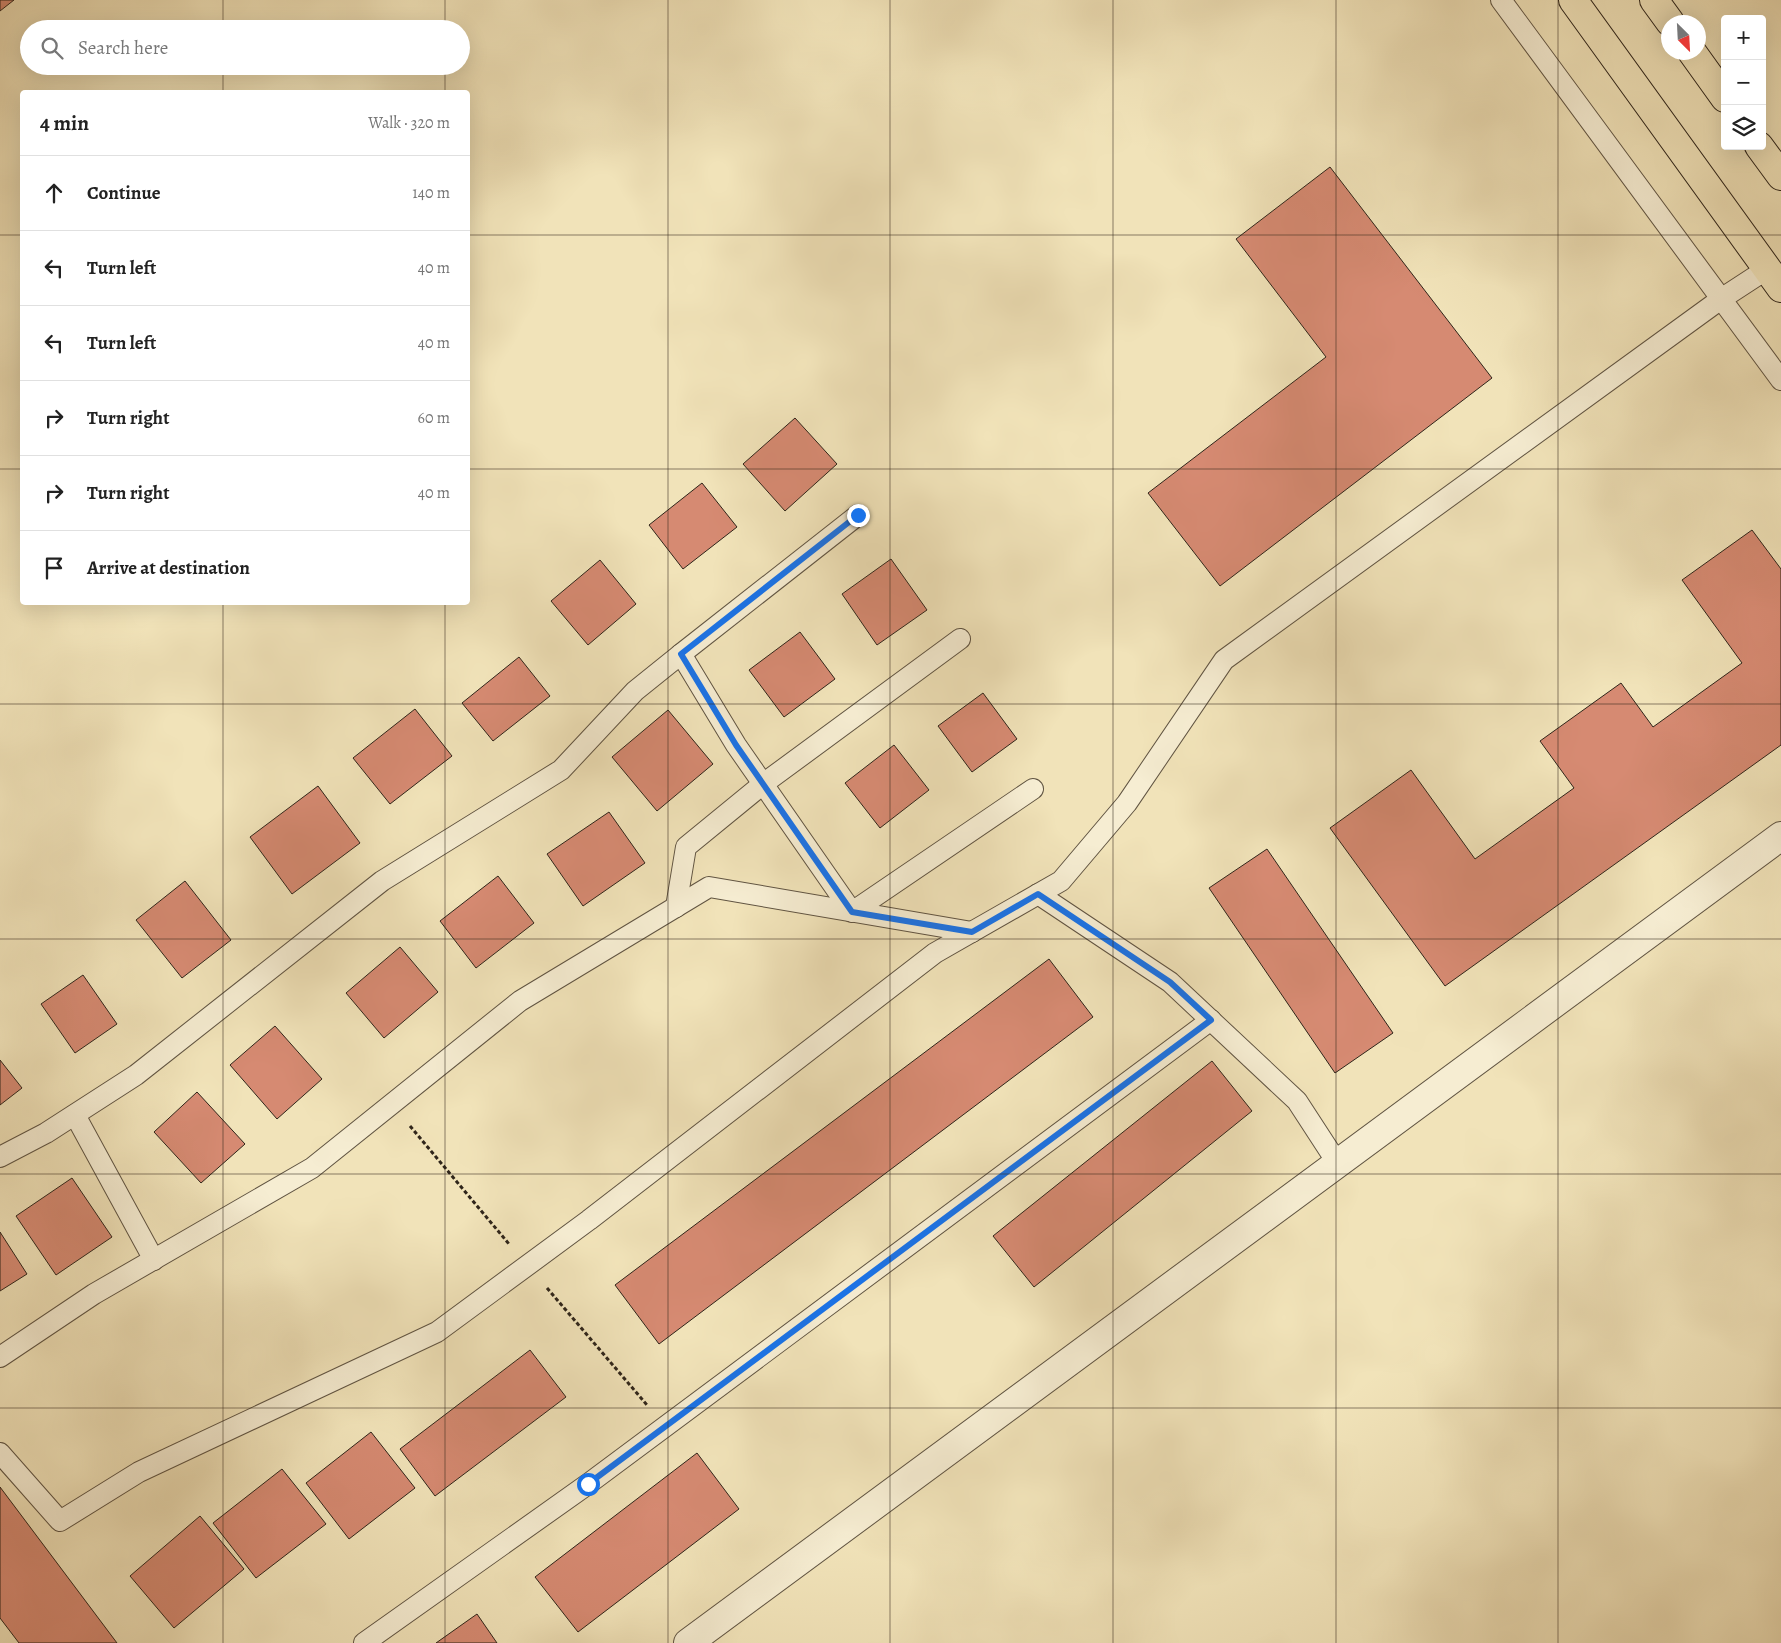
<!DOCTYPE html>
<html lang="en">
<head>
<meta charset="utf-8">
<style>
	:root { --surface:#fff; --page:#f6f6f6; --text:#222; --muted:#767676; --line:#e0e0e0 }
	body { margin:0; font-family:Alegreya,serif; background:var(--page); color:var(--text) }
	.controls { position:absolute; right:15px; top:15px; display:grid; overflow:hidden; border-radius:5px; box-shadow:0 5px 20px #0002 }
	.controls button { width:45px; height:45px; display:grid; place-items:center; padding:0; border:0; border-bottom:1px solid var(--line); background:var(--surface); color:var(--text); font:25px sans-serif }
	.compass { position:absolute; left:1661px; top:15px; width:45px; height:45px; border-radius:50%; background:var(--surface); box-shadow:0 5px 20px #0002; rotate:156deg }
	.stop { position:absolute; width:15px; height:15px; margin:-11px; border:4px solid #1a73e8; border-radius:50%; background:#fff }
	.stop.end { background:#1a73e8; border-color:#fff; box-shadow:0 1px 5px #0008 }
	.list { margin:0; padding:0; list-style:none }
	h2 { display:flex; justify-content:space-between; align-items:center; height:65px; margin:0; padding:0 20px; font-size:21px }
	h2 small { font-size:16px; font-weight:400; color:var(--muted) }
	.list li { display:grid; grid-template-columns:32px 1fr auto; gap:15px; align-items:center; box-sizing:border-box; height:75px; padding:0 20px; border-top:1px solid var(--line) }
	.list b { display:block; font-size:19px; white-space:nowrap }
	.list em { font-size:16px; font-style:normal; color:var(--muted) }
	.icon { flex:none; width:28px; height:28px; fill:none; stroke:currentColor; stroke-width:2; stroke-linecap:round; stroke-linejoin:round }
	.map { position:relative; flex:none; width:1781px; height:1643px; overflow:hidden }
	.search { position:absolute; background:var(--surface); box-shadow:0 5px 20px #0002; left:20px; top:20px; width:450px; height:55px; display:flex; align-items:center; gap:12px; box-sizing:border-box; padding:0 18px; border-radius:28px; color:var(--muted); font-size:19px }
	.panel { position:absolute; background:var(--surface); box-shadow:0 5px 20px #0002; left:20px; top:90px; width:450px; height:515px; border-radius:5px }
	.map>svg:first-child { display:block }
	.building { fill:#d68a72; stroke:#2f251a }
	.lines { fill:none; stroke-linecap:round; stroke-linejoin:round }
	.service-casing { stroke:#605442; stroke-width:22 }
	.minor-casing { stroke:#605442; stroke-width:30 }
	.trunk-casing { stroke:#2f251a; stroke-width:30 }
	.path { stroke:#2f251a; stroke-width:3; stroke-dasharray:4 2.5; stroke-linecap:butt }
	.service { stroke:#f6edd2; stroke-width:20 }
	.minor { stroke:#f6edd2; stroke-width:28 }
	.trunk { stroke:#f1e3b9; stroke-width:28 }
	.route { stroke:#1a73e8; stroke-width:6 }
	.grid { fill:none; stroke:#2f251a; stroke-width:1; stroke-opacity:0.55 }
</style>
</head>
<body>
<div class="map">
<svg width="1781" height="1643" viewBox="0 0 1781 1643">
	<rect width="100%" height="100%" fill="#f1e3b9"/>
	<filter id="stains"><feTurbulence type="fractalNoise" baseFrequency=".004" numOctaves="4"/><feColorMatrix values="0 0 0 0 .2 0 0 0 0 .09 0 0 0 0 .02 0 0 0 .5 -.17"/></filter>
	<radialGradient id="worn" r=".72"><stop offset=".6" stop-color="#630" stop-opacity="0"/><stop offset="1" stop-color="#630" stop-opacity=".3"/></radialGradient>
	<!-- building -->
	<g class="building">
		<polygon points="0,0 14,0 0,11"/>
		<polygon points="1330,167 1492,378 1220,586 1148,493 1326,357 1236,239"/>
		<polygon points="795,418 837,464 785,511 743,464"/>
		<polygon points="702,483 737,527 683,569 649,525"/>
		<polygon points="1752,530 1781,569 1781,745 1445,986 1330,828 1411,770 1475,859 1574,788 1540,741 1621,683 1653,727 1742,663 1682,580"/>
		<polygon points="891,559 927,610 877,645 842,594"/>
		<polygon points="600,560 636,604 588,645 551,601"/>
		<polygon points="800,632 835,679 784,717 749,670"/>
		<polygon points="519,657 550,696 493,741 462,703"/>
		<polygon points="983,693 1017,739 972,772 938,726"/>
		<polygon points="415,709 452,756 390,804 353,758"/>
		<polygon points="668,710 713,764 657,811 612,757"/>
		<polygon points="894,745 929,790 880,828 845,783"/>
		<polygon points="318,786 360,843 292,894 250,837"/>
		<polygon points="609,812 645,863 583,906 547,854"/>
		<polygon points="1267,849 1393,1033 1335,1073 1209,888"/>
		<polygon points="498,876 534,923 476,968 440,921"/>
		<polygon points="185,881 231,940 182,978 136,920"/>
		<polygon points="400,947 438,992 384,1038 346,993"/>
		<polygon points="1049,959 1093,1017 659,1344 615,1285"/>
		<polygon points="83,975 117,1024 75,1053 41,1004"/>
		<polygon points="275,1026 322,1079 277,1119 230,1065"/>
		<polygon points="0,1060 22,1088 0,1105"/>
		<polygon points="1212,1061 1252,1111 1034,1287 993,1236"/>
		<polygon points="197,1092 245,1144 201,1183 154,1132"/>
		<polygon points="72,1178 112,1237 56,1275 16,1216"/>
		<polygon points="0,1232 27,1274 0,1291"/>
		<polygon points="530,1350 566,1397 435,1496 400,1449"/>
		<polygon points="371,1432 415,1488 349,1539 306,1483"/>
		<polygon points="697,1453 739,1509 578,1632 535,1577"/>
		<polygon points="282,1469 326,1524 256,1578 213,1523"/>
		<polygon points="0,1487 117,1643 19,1643 0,1618"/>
		<polygon points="200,1516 244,1569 174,1628 130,1576"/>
		<polygon points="477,1614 497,1643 436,1643"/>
	</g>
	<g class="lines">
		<defs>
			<g id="service">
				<polyline points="1501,0 1781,380"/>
				<polyline points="681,654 858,515"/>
				<polyline points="1038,894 1170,982 1297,1101 1338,1164"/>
				<polyline points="676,907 686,847 763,784 960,639"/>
				<polyline points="75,1115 154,1260"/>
				<polyline points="0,1157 46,1133 136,1075 382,881 561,770 635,691 681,654 736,745 852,912 1033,789"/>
				<polyline points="0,1357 94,1294 312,1168 520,1001 709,887 972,932"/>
				<polyline points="0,1453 60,1521 139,1472 437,1332 589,1220 935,953 1061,881 1127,803 1224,660 1721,299 1767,269"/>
				<polyline points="364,1643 588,1484 1211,1020"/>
			</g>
			<polyline id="minor" points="688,1643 1781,836"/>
			<g id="trunk">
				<polyline points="1573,0 1781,288"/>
				<polyline points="1654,0 1670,22"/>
				<polyline points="1692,52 1725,98"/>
				<polyline points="1759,146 1781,176"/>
			</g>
		</defs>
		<!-- service casing -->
		<use href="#service" class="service-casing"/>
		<!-- minor casing -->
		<use href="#minor" class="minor-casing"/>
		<!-- trunk casing -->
		<use href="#trunk" class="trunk-casing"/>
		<!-- path -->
		<g class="path">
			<polyline points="410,1126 509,1244"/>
			<polyline points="547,1288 647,1405"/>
		</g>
		<!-- service -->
		<use href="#service" class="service"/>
		<!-- minor -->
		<use href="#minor" class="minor"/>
		<!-- trunk -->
		<use href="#trunk" class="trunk"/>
	</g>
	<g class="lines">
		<!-- route -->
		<polyline class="route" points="588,1484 1211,1020 1170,982 1038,894 972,932 852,912 736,745 681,654 858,515"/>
	</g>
	<!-- grid -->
	<path class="grid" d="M223 0V29M445 0V29M668 0V1643M890 0V1643M1113 0V1643M1336 0V1643M1558 0V1643M223 66V92M445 66V92M0 235H22M468 235H1781M0 469H22M468 469H1781M223 602V1643M445 602V1643M0 704H1781M0 939H1781M0 1174H1781M0 1408H1781"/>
	<rect width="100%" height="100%" filter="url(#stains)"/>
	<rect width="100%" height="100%" fill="url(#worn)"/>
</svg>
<div class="controls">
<button>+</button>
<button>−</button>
<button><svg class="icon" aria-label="layers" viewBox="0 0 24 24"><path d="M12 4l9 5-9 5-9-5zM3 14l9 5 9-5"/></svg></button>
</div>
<svg class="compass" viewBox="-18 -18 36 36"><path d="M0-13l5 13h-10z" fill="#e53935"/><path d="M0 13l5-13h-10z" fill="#767676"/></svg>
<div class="stop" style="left:588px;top:1484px"></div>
<div class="stop end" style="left:858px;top:515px"></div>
<div class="search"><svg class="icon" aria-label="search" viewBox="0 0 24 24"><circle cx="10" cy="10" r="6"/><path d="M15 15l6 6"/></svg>Search here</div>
<section class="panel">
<h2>4 min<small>Walk · 320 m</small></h2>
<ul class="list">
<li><svg class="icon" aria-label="ahead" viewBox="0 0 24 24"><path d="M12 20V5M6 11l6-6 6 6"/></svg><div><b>Continue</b></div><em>140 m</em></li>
<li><svg class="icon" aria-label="left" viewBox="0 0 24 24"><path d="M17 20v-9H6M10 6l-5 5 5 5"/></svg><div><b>Turn left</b></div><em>40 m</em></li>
<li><svg class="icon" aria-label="left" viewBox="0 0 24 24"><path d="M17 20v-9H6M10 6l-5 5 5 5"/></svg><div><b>Turn left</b></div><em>40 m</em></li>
<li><svg class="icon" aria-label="right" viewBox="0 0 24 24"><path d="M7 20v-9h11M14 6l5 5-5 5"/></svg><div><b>Turn right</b></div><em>60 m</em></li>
<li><svg class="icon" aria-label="right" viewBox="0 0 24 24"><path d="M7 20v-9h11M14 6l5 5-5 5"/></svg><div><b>Turn right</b></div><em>40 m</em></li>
<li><svg class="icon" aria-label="arrive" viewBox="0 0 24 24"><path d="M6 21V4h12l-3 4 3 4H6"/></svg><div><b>Arrive at destination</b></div></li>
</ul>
</section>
</div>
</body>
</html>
